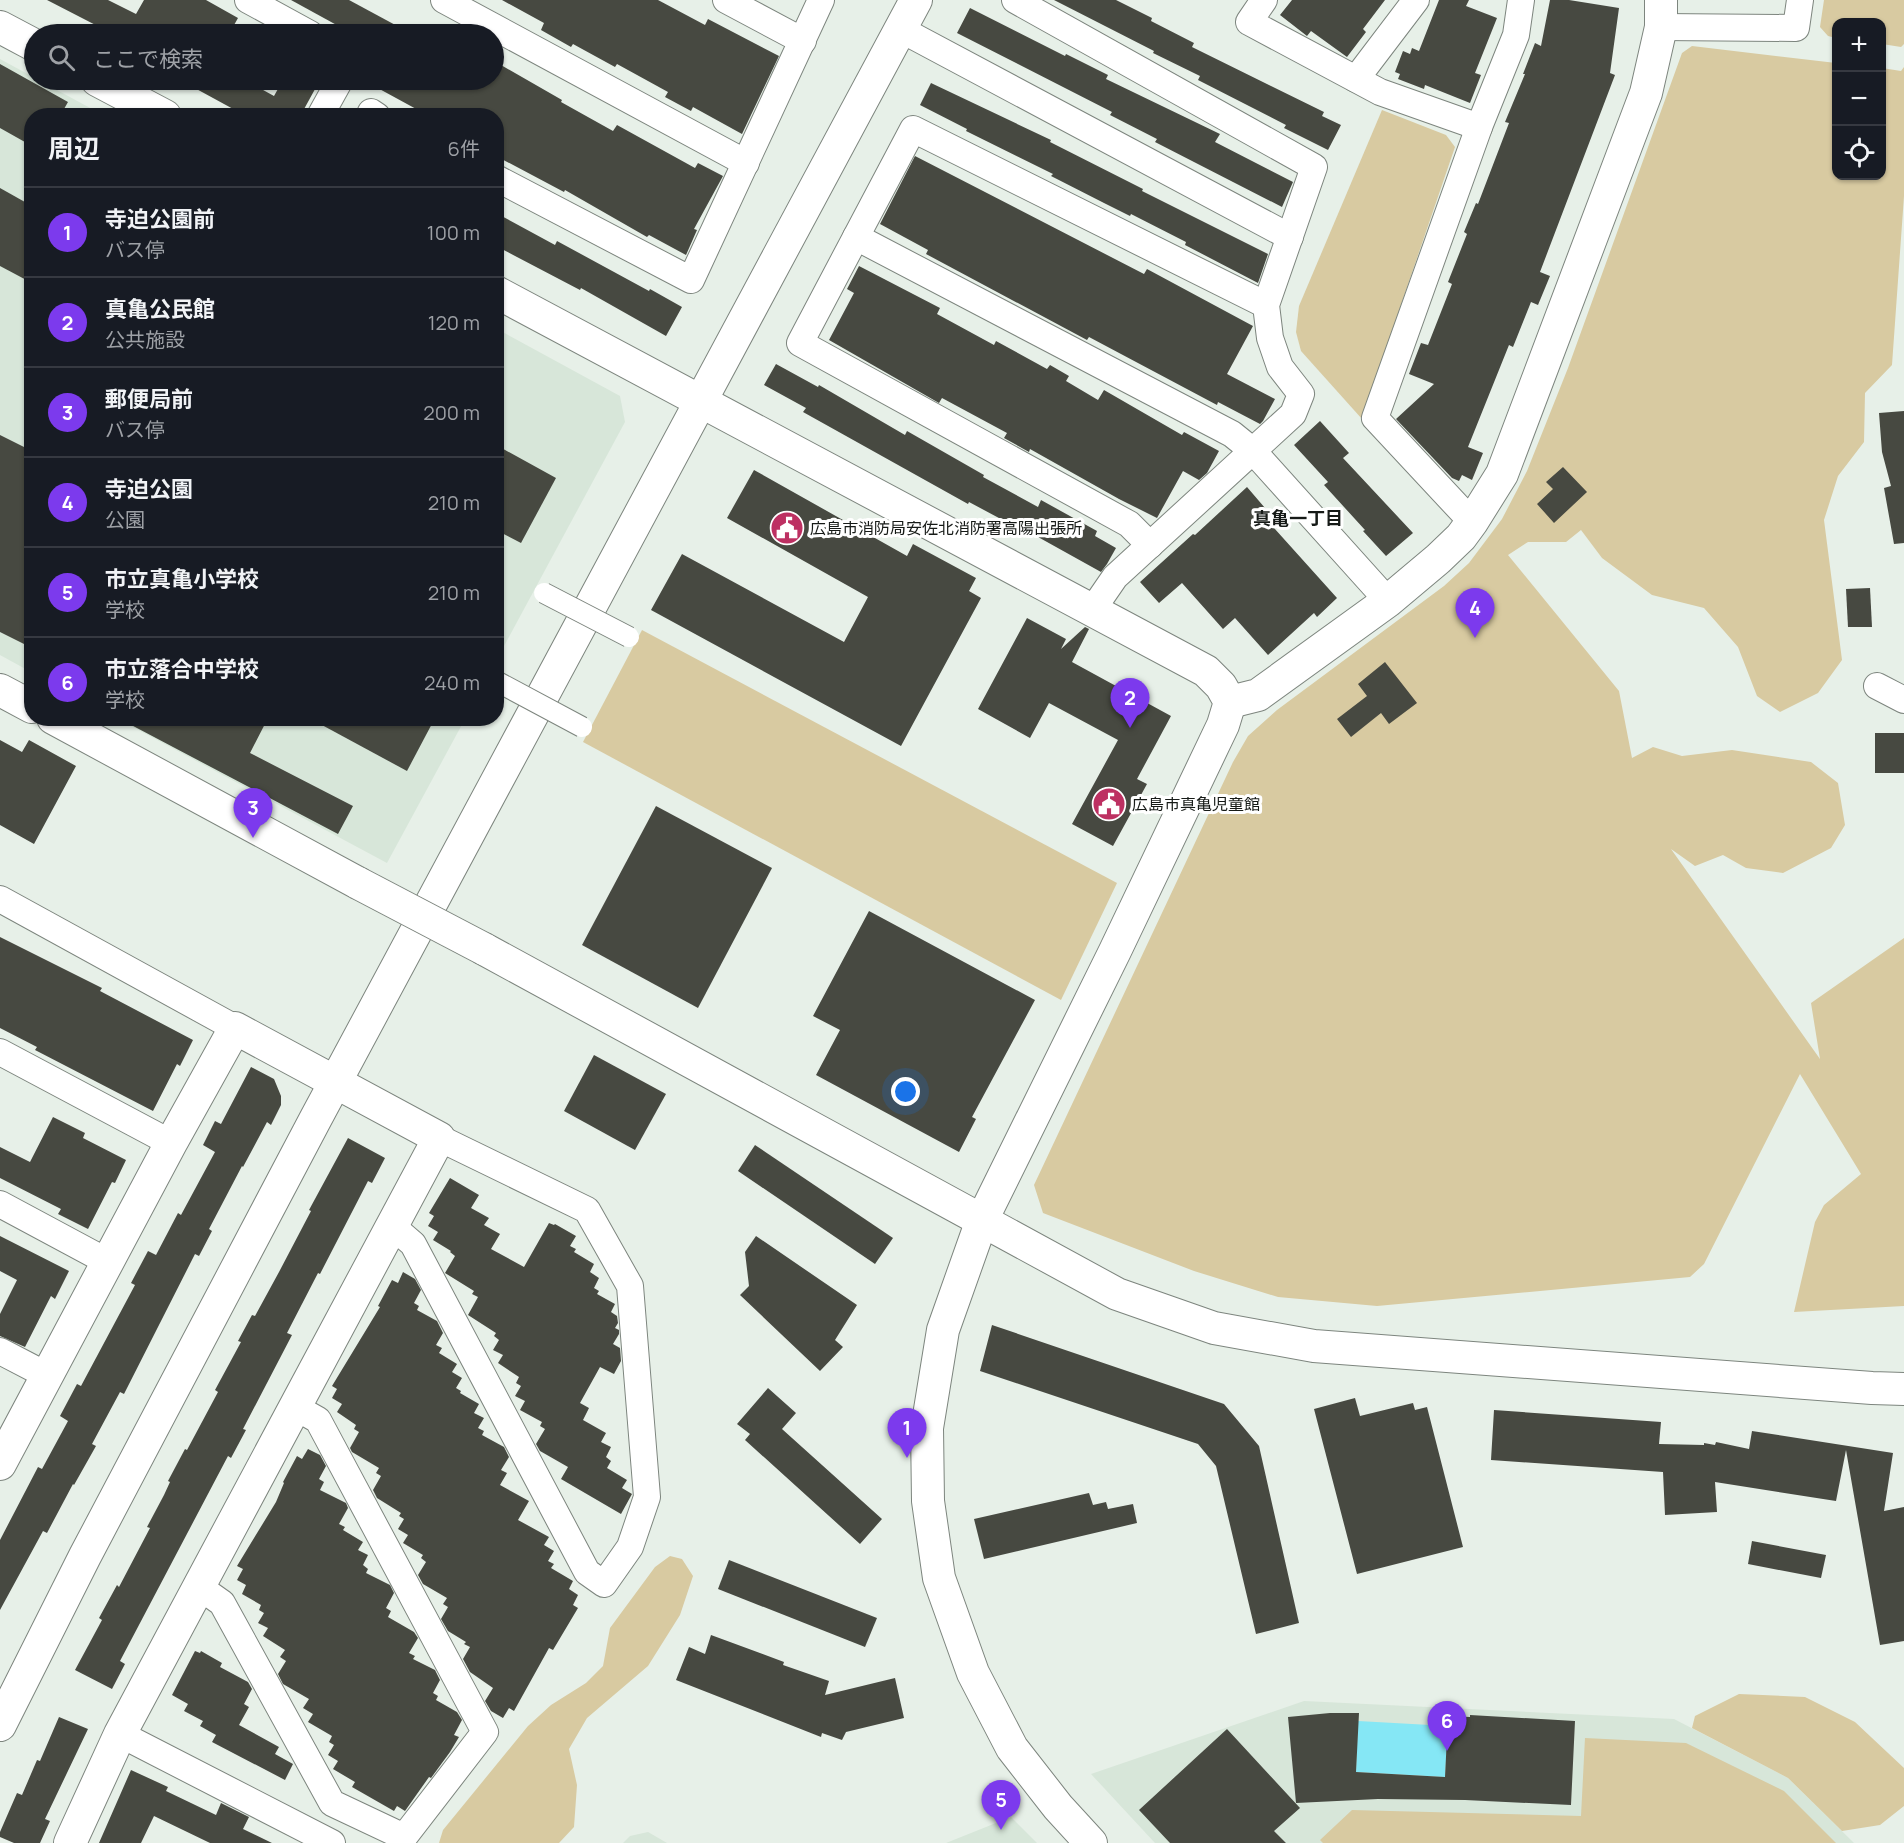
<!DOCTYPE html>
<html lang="ja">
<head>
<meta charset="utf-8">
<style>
	:root { --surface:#171b24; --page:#20242c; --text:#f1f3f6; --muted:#9ea1a6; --line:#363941; --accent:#7c3aed }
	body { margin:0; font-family:Manrope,"Noto Sans JP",sans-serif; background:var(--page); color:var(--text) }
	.controls { position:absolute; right:18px; top:18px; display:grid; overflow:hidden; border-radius:12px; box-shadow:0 2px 4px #0004 }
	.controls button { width:54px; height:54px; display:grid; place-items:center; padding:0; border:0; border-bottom:2px solid var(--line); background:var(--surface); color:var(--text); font:30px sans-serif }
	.you { position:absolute; left:906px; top:1092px; width:21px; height:21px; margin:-15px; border:4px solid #fff; border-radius:50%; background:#1a73e8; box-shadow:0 0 0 9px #1a73e833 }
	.badge { display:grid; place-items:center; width:39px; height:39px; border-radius:50%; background:var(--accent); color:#fff; font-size:20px; font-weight:700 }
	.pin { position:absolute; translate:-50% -50px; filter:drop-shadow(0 2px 3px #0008) }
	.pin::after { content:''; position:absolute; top:32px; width:21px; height:18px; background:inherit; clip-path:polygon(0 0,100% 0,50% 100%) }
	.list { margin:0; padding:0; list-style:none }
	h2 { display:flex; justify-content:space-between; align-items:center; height:78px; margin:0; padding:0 24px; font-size:26px }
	h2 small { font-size:20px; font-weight:400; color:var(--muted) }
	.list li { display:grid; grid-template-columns:39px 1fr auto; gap:18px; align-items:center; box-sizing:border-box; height:90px; padding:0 24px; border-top:2px solid var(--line) }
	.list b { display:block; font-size:22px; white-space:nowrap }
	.list p { margin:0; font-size:20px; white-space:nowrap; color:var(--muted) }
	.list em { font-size:20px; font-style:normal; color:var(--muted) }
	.icon { flex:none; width:33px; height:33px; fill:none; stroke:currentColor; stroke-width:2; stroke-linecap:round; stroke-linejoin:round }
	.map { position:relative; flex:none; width:1904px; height:1843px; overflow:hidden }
	.search { position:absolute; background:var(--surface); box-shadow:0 2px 4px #0004; left:24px; top:24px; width:480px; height:66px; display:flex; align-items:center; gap:15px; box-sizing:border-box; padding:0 21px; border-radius:33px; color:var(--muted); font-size:22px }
	.panel { position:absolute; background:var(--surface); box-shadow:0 2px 4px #0004; left:24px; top:108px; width:480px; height:618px; border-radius:24px }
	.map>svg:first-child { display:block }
	.built { fill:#d7e6d9 }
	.green { fill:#d8caa1 }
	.water { fill:#85e7f5 }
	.building { fill:#474941 }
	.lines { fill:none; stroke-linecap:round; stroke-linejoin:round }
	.minor-casing { stroke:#7d857e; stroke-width:28 }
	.tertiary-casing { stroke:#7d857e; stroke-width:34 }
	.minor { stroke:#fff; stroke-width:26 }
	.tertiary { stroke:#fff; stroke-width:32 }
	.pedestrian-bridge-casing { stroke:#7d857e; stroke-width:22; stroke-linecap:butt }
	.tertiary-bridge-casing { stroke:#7d857e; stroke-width:34; stroke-linecap:butt }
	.pedestrian-bridge { stroke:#fff; stroke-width:20 }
	.tertiary-bridge { stroke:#fff; stroke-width:32 }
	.labels { text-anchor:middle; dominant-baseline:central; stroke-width:6; stroke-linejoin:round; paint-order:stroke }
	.poi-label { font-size:16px; fill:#161a17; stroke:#fff; text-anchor:start }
	.neighbourhood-label { font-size:18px; font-weight:bold; fill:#161a17; stroke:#fff }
</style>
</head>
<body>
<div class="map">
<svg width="1904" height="1843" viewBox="0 0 1904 1843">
	<rect width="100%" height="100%" fill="#e7f0e8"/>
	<!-- built -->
	<g class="built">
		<polygon points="0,59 103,115 32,116 31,672 0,655"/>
		<polygon points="497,329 620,396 625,422 497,659"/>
		<polygon points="118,719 465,719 387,863"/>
		<polygon points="1304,1701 1674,1719 1788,1778 1854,1843 1155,1843 1091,1774"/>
		<polygon points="1011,1817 1037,1843 946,1843"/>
		<polygon points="648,1832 667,1843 623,1843 630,1836"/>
	</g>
	<!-- green -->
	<g class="green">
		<polygon points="1824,0 1904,0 1904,44 1901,47 1882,44 1882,22 1836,22 1836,38 1828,36 1820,27"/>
		<polygon points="1692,46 1836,63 1836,176 1882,176 1882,68 1901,71 1904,67 1904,196 1892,365 1865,393 1864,442 1838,476 1824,520 1842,660 1818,693 1780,712 1757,696 1738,647 1704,608 1652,595 1602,558 1581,530 1566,542 1528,542 1508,555 1619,691 1632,758 1653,747 1682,756 1732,750 1811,762 1838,783 1845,825 1831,848 1783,873 1746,868 1723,855 1695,866 1671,849 1820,1059 1811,1003 1904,938 1904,1306 1794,1312 1815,1222 1824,1205 1861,1174 1800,1074 1704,1264 1690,1277 1377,1306 1278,1297 1194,1271 1043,1213 1034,1185 1233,762 1248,736 1277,710 1444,586 1469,563 1502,519 1527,471 1568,368 1682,53"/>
		<polygon points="1382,110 1446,135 1455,147 1362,419 1301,351 1296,332 1299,306"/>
		<polygon points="642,630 1117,883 1061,1000 583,742"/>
		<polygon points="670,1556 682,1559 693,1576 680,1615 648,1666 587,1718 569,1749 577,1785 574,1827 559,1843 439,1843 443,1830 528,1726 551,1705 586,1683 603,1666 610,1628 655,1567"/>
		<polygon points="1739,1694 1805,1697 1855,1722 1904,1768 1904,1806 1880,1825 1842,1831 1788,1778 1692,1728 1695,1716"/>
		<polygon points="1585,1738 1686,1743 1784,1791 1836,1843 1323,1843 1320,1840 1352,1810 1581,1816"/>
	</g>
	<!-- water -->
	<polygon class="water" points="1358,1721 1448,1726 1445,1777 1356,1772"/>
	<!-- building -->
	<g class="building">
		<polygon points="47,0 108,0 136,14 144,0 206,0 238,18 229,34 113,34"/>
		<polygon points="291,0 349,0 412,34 353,34"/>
		<polygon points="502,0 658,0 705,25 708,19 779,56 742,134 693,107 691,111 665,97 668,92 617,64 615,67 573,44 571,47 541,30 544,23"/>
		<polygon points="1054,0 1116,0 1152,18 1151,21 1194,43 1192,47 1324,112 1322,116 1341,125 1328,150 1284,128 1286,125 1198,80 1200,76 1153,53 1154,51"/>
		<polygon points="1292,0 1385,0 1363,29 1366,32 1347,57 1311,31 1307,36 1280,15"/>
		<polygon points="1439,0 1469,0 1466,6 1497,18 1475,73 1481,75 1470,103 1425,85 1424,89 1398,79 1400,74 1395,72 1403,51 1410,54 1412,48 1419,51"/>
		<polygon points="1550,0 1569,0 1619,8 1610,73 1615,75 1540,272 1550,276 1538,305 1531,302 1513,347 1509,345 1468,447 1483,453 1472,480 1462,475 1459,481 1452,478 1396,419 1434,384 1409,374 1421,343 1428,345 1452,284 1448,282 1467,234 1464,232 1476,203 1478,204 1509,123 1505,122 1525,74 1523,74 1535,43 1541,46"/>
		<polygon points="970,8 1065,56 1066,54 1108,75 1106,79 1220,134 1215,142 1293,182 1282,207 1155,142 1157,139 1110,115 1112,112 957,33"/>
		<polygon points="494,61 562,100 561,102 613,131 617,125 695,168 698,163 723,176 694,229 697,230 686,255 649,235 647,237 565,190 564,192 496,156 496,116 429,116 363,80 494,80"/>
		<polygon points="0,64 68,102 60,116 32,116 32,146 0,128"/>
		<polygon points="180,80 245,80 274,96 283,80 320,80 303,111 306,113 305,116 246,116"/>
		<polygon points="931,83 1051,140 1050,142 1143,189 1142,191 1268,254 1258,283 1185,245 1186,242 1131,214 1130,216 1104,203 1051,176 1053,174 966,131 967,129 920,105"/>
		<polygon points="915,156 1144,274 1147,269 1253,326 1227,374 1275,399 1263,421 1260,424 1218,402 1217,405 1089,337 1087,340 926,254 928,250 880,224"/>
		<polygon points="0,188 32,206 32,283 0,266"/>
		<polygon points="496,213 555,245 557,241 649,291 650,289 682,307 666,336 581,288 580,290 496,246"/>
		<polygon points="859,266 940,308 937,314 994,345 996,341 1047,369 1050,365 1069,376 1066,381 1098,400 1104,390 1182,435 1184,432 1219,451 1207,473 1199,480 1183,471 1157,518 1119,499 1030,449 1029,452 1004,438 1007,433 942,398 939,403 829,340 854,293 847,289"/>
		<polygon points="776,364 818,387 819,385 905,435 907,431 984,475 983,477 1038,507 1041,500 1097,531 1095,536 1116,548 1107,564 1101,572 1013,523 1012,525 969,502 968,504 803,412 806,408 764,385"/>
		<polygon points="1904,411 1904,543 1894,544 1884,488 1891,486 1882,452 1879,413"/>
		<polygon points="1320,421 1349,453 1343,458 1413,533 1386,556 1363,531 1365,530 1324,485 1328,482 1294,445"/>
		<polygon points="0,435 32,451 32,648 0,632"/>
		<polygon points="496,445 556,478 521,543 496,530"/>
		<polygon points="1563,467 1587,492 1554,523 1537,504 1553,489 1546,482"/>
		<polygon points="754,470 907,556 913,544 976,578 969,591 981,598 901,746 651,610 682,554 844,642 868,597 727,518"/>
		<polygon points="1247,487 1271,515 1266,519 1337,598 1317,617 1314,613 1268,655 1235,618 1223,629 1182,583 1159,603 1140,582 1193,534 1195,535"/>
		<polygon points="1870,588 1872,627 1848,627 1846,589"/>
		<polygon points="1027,618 1066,639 1061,649 1085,627 1089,629 1072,662 1171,716 1137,779 1147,784 1113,846 1072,824 1118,740 1049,703 1030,738 978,709"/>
		<polygon points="1385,662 1417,703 1389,724 1381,713 1351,737 1337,719 1367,696 1358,684"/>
		<polygon points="118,718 268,718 250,753 353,806 338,834"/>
		<polygon points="309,718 435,718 407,771"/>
		<rect x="1875" y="733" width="29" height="40"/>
		<polygon points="0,740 22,752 29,740 76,766 34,844 0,825"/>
		<polygon points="656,806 772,868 698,1008 582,945"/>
		<polygon points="869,911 1035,1000 972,1117 976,1119 959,1152 816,1075 840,1030 813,1016"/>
		<polygon points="0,937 102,988 100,991 193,1040 180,1066 177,1064 153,1111 35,1050 37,1047 0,1028"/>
		<polygon points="594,1055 666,1094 635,1150 564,1111"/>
		<polygon points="251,1067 274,1079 281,1096 281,1105 271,1125 267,1122 243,1167 242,1166 209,1229 212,1231 199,1256 195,1254 124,1394 120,1392 92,1444 96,1446 74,1485 73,1484 47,1533 43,1531 0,1610 0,1540 38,1467 42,1469 68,1421 60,1416 77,1384 81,1386 135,1285 131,1283 148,1251 156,1255 178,1213 181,1215 215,1152 203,1145 215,1121 221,1124"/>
		<polygon points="53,1117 85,1133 83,1138 126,1160 115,1183 112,1182 88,1229 58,1214 61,1209 0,1178 0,1147 30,1162"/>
		<polygon points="348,1138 385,1158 372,1183 368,1181 320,1274 318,1273 287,1333 292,1335 243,1429 246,1430 231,1458 228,1456 120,1661 125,1664 112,1689 75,1670 102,1620 99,1618 117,1585 119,1587 150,1528 147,1527 164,1495 170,1482 168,1481 185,1449 187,1450 218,1392 215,1390 241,1342 238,1341 252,1315 255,1316 279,1272 311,1211 309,1210"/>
		<polygon points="755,1145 893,1238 875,1264 738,1171"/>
		<polygon points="450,1178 479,1195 471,1208 489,1218 484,1225 500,1234 491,1249 524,1267 549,1223 554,1225 555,1224 576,1236 570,1246 576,1249 574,1252 594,1264 590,1272 599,1278 594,1288 599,1291 597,1294 615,1304 611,1312 617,1316 618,1323 615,1328 619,1330 619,1334 613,1344 620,1348 621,1361 614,1374 600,1367 580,1403 589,1408 583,1420 606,1433 601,1442 611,1447 606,1457 611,1461 607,1468 627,1480 622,1488 632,1494 621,1514 561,1479 568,1467 540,1451 536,1444 545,1429 540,1426 542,1422 520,1410 525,1401 515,1396 521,1386 516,1383 519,1377 498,1363 503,1355 493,1350 499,1340 494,1336 496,1333 468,1315 478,1297 472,1294 474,1291 445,1273 455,1256 450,1252 451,1251 433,1240 438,1232 428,1226 434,1216 429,1213"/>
		<polygon points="0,1236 69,1271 55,1299 51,1296 25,1347 0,1336 0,1314 17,1280 0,1271"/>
		<polygon points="756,1236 857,1305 835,1340 843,1347 820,1371 740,1295 749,1286 745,1252"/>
		<polygon points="403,1272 415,1279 421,1290 414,1303 419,1306 417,1310 437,1321 443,1333 436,1345 442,1348 439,1353 457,1364 452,1372 462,1378 456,1388 461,1391 460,1393 479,1404 474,1413 484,1418 478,1428 484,1431 482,1435 504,1447 509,1457 501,1470 507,1473 500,1485 529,1501 518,1520 549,1537 544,1545 554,1551 548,1561 554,1564 551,1568 573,1581 569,1589 578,1595 573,1605 578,1608 553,1650 549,1648 514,1711 509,1708 503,1718 491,1711 485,1701 493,1688 470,1672 463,1659 470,1647 464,1644 466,1642 448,1631 441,1619 448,1607 443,1604 447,1598 423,1584 418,1575 426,1562 421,1558 423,1555 403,1543 408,1535 398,1529 404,1519 399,1516 401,1513 377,1498 373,1490 381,1476 376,1473 379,1468 352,1452 350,1448 359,1432 354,1429 356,1425 337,1412 342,1404 332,1398 337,1389 332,1386 380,1307 378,1306 392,1280 398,1283"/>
		<polygon points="992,1325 1224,1404 1259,1446 1299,1623 1256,1634 1216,1466 1198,1444 980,1371"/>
		<polygon points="768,1388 796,1413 782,1429 882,1519 860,1544 745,1440 750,1434 737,1424"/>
		<polygon points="1355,1398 1360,1416 1413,1403 1415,1410 1427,1407 1463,1547 1357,1574 1314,1409"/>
		<polygon points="1494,1410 1661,1422 1659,1444 1704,1445 1704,1443 1715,1445 1716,1442 1749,1449 1752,1431 1893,1453 1884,1511 1904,1507 1904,1641 1880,1645 1846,1450 1836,1501 1715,1482 1717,1512 1665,1515 1663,1472 1491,1460"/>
		<polygon points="308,1449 320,1455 326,1466 319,1479 324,1482 320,1490 346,1503 348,1508 339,1524 345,1527 343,1530 363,1542 358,1550 368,1555 363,1565 368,1569 366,1573 390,1585 394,1593 386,1608 391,1611 388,1617 414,1632 418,1638 409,1653 415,1656 413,1659 435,1670 440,1680 433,1693 438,1696 436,1700 457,1712 462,1720 454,1735 459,1737 450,1752 431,1778 429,1777 405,1811 397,1806 394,1811 352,1787 355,1782 333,1769 338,1761 328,1755 334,1745 329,1742 332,1736 308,1722 313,1714 303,1708 309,1699 283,1684 278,1674 286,1661 280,1657 285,1650 263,1636 268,1628 258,1623 264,1613 259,1610 261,1605 242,1594 246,1585 237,1580 243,1569 237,1566 276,1502 284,1483 283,1482 297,1456 302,1459"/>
		<polygon points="1089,1493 1093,1505 1106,1502 1108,1509 1133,1504 1137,1523 984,1559 974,1519"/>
		<polygon points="1752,1541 1826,1555 1821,1578 1748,1564"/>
		<polygon points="729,1560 877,1618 865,1647 718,1589"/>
		<polygon points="711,1635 784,1662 783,1665 829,1681 825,1695 895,1678 904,1718 846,1732 842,1740 822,1733 821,1737 676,1680 689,1647 705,1654"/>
		<polygon points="195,1651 200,1653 201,1651 222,1663 220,1667 248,1682 252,1689 244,1704 249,1707 239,1725 279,1747 275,1754 293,1764 285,1780 212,1742 216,1735 200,1726 203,1721 184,1711 188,1704 172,1695"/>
		<polygon points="1330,1713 1359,1713 1356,1772 1445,1777 1448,1716 1470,1717 1470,1715 1575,1721 1571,1805 1465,1800 1378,1799 1296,1803 1288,1717"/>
		<polygon points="59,1717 88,1729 45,1819 50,1821 40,1843 14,1843 0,1837 0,1832 17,1793 22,1795 37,1760 40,1761"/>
		<polygon points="1227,1729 1300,1808 1274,1831 1286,1843 1170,1843 1139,1810"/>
		<polygon points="131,1770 168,1787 166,1791 216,1815 221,1803 249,1817 243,1829 272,1843 210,1843 154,1816 141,1843 99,1843"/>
	</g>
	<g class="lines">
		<defs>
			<g id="minor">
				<polyline points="248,0 310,34"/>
				<polyline points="444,0 746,163"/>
				<polyline points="726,0 803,41"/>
				<polyline points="1015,0 1314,167 1266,305 1270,338 1280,367 1301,394 1293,414 1115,577 1093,609"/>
				<polyline points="1264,0 1249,22 1380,92 1479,127"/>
				<polyline points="1661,27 1796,28 1800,0"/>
				<polyline points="900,29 1290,237"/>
				<polyline points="1356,79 1416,0"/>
				<polyline points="320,116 340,80"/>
				<polyline points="369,116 371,112 377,116"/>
				<polyline points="496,178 691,280 821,0"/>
				<polyline points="856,237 1232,434 1253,451 1388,601"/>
				<polyline points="1472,522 1375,418 1479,127 1516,35 1521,0"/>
				<polyline points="1150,545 1129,524 800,343 913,129 1266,305"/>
				<polyline points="1877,686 1904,700"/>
				<polyline points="0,899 235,1028"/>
				<polyline points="0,1052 171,1143"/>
				<polyline points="0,1204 108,1262"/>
				<polyline points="391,1225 413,1244 587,1572 604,1584 630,1547 647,1497 630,1286 587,1210 439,1138"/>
				<polyline points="0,1351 48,1376"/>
				<polyline points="198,1586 222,1603 332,1803 404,1837 485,1732 318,1420 295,1407"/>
				<polyline points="120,1734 332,1843"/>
			</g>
			<g id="tertiary">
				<polyline points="0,27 34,45"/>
				<polyline points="97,80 165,116"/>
				<polyline points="496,292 1206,671 1221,686 1230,702 1223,725 1115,951 982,1220 943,1330 927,1428 928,1501 939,1578 973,1673 1012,1748 1058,1807 1091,1843"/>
				<polyline points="0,690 32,707"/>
				<polyline points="1230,702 1258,695 1388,601 1438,559 1461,537 1472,522 1502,474 1646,93 1661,27 1661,0"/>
				<polyline points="53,718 358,883"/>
				<polyline points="484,949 1117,1294 1214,1328 1314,1346 1872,1388 1904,1389"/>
				<polyline points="0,1464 171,1143 235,1028 439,1138 120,1734 70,1843"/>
				<polyline points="0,1725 85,1556 316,1118 916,0"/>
			</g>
		</defs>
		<!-- minor casing -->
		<use href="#minor" class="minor-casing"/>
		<!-- tertiary casing -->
		<use href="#tertiary" class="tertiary-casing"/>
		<!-- minor -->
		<use href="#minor" class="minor"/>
		<!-- tertiary -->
		<use href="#tertiary" class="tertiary"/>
		<defs>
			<g id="pedestrian-bridge">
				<polyline points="544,593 629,637"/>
				<polyline points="496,681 582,727"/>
			</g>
			<polyline id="tertiary-bridge" points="358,883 484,949"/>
		</defs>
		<!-- pedestrian-bridge casing -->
		<use href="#pedestrian-bridge" class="pedestrian-bridge-casing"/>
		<!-- tertiary-bridge casing -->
		<use href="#tertiary-bridge" class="tertiary-bridge-casing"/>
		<!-- pedestrian-bridge -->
		<use href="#pedestrian-bridge" class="pedestrian-bridge"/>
		<!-- tertiary-bridge -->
		<use href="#tertiary-bridge" class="tertiary-bridge"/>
	</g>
	<!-- icons -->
	<defs>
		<symbol id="civic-disc" viewBox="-11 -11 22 22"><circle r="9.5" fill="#bd3062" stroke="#fff"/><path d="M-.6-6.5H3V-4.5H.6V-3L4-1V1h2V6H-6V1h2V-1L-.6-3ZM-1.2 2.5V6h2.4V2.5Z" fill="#fff"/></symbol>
	</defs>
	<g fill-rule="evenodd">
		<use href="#civic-disc" x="768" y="509" width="38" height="38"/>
		<use href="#civic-disc" x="1090" y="785" width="38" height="38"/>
	</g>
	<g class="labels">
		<!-- poi labels -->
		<g class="poi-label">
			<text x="810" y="528">広島市消防局安佐北消防署高陽出張所</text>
			<text x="1132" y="804">広島市真亀児童館</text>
		</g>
		<!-- neighbourhood labels -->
		<g class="neighbourhood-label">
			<text x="1298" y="518">真亀一丁目</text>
		</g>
	</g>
</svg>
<div class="controls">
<button>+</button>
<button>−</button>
<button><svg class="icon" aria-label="locate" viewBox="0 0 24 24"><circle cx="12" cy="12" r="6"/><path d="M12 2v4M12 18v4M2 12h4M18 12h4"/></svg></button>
</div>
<div class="you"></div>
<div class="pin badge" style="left:907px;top:1458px">1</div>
<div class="pin badge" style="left:1130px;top:728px">2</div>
<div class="pin badge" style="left:253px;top:838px">3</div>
<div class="pin badge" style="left:1475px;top:638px">4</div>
<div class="pin badge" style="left:1001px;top:1830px">5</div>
<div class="pin badge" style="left:1447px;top:1751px">6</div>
<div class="search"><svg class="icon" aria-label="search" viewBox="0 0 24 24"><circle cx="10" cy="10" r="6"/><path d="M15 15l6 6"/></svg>ここで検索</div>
<section class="panel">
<h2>周辺<small>6件</small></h2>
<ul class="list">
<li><span class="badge">1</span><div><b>寺迫公園前</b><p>バス停</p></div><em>100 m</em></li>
<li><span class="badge">2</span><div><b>真亀公民館</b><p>公共施設</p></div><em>120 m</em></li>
<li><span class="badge">3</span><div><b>郵便局前</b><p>バス停</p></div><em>200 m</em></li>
<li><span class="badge">4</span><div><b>寺迫公園</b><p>公園</p></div><em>210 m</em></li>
<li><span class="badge">5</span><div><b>市立真亀小学校</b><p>学校</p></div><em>210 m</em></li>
<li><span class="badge">6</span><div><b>市立落合中学校</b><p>学校</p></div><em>240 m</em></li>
</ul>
</section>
</div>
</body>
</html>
